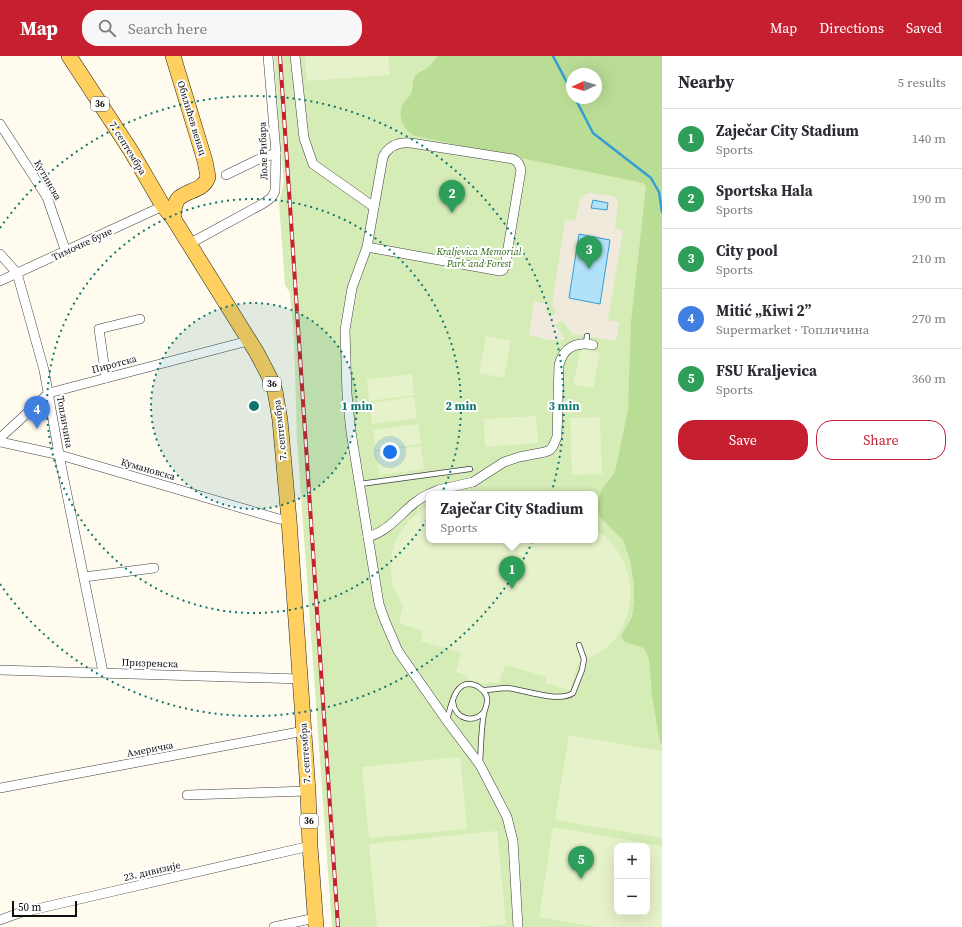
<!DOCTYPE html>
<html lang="en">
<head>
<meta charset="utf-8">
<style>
	:root { --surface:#fff; --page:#f7f7f7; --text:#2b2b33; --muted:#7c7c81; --line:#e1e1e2; --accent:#c51f30 }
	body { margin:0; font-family:"Source Serif 4",serif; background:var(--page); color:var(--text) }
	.controls { position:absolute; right:12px; bottom:12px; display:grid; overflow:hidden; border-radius:8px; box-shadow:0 4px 16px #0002 }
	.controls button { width:36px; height:36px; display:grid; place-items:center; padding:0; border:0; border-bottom:1px solid var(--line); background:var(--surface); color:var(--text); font:20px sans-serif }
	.compass { position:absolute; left:566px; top:12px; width:36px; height:36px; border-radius:50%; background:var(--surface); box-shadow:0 4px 16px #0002; rotate:266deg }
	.scale { position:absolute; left:12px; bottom:10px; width:65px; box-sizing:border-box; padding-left:4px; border:2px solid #0e0e0e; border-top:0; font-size:11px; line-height:14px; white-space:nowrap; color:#0e0e0e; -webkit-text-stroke:3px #fff; paint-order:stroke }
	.you { position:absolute; left:390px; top:396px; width:14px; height:14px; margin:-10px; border:3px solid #fff; border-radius:50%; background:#1a73e8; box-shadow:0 0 0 6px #1a73e833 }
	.badge { display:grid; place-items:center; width:26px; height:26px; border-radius:50%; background:var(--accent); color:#fff; font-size:13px; font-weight:700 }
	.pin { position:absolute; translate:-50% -33px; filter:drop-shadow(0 1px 2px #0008) }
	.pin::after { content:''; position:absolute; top:21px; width:14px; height:12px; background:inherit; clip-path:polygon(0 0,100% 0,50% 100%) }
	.popup { position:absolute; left:426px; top:435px; width:172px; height:52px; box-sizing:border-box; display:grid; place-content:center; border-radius:8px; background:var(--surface); filter:drop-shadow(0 1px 3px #0005); font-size:13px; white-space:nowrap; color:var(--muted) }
	.popup b { font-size:15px; color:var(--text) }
	.popup::after { content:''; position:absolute; left:50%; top:100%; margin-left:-8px; border:8px solid transparent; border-top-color:var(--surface) }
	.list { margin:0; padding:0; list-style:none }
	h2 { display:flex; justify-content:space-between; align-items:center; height:52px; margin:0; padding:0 16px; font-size:17px }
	h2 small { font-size:13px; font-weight:400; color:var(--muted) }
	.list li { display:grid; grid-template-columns:26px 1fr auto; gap:12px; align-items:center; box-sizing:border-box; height:60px; padding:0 16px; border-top:1px solid var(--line) }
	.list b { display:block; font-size:15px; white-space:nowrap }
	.list p { margin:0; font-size:13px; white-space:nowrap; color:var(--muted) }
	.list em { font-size:13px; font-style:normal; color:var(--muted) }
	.actions { display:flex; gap:8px; padding:12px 16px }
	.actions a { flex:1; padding:9px 0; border:1px solid var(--accent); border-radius:16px; text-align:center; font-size:14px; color:var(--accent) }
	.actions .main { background:var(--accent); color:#fff }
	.icon { flex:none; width:22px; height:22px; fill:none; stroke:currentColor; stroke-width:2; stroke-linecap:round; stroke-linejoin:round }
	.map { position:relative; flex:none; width:662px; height:871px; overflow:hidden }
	header { display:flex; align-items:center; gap:24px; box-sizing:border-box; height:56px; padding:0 20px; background:var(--accent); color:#fff }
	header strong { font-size:19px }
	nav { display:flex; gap:22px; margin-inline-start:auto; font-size:14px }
	.search { width:280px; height:36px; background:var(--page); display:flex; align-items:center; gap:10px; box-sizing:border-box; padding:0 14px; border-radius:16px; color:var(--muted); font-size:15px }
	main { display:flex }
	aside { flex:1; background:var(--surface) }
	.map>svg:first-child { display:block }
	.green { fill:#d5ecb6; fill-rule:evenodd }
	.forest { fill:#badd95; fill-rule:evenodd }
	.pitch { fill:#e6f2c9; fill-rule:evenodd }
	.plaza { fill:#f0eadd }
	.water { fill:#b1e2f9; stroke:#349dd4 }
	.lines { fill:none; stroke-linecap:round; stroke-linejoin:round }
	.stream { stroke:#349dd4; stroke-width:2.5 }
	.lane-casing { stroke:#414141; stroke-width:6 }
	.street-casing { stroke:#414141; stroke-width:10 }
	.primary-casing { stroke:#1f1f1f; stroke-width:16 }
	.lane { stroke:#fff; stroke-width:4.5 }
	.street { stroke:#fff; stroke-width:9 }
	.primary { stroke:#ffcf5f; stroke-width:15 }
	.rail-casing { stroke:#c51f30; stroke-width:4 }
	.rail { stroke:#fff; stroke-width:2.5; stroke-dasharray:8; stroke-linecap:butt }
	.ring { fill:none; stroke:#0f766e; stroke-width:2; stroke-dasharray:2 4 }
	.labels { text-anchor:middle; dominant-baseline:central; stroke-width:4; stroke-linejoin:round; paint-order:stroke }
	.shield { fill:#fff; stroke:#565656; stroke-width:1 }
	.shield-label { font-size:9px; font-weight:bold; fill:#0e0e0e }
	.street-label { font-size:10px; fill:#0e0e0e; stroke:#fff }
	.park-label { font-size:10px; font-style:italic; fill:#2f691b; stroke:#fff }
	.centre { fill:#0f766e; stroke:#fff; stroke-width:2 }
	.ring-label { font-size:12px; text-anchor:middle; font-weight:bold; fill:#0f766e; stroke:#fff; stroke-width:4; stroke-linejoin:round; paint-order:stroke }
</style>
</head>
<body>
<header>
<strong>Map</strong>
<div class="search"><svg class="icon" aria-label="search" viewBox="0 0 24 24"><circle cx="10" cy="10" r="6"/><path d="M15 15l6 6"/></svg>Search here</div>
<nav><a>Map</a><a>Directions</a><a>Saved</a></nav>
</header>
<main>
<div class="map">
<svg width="662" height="871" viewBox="0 0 662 871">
	<rect width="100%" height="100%" fill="#fffbef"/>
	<!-- green -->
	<path class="green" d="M274 0H662V871H332L297 384 294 282 290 237 285 229 279 147 284 125 279 75ZM572 18H596V42H572ZM429 438H595V484H429ZM617 790H647V856H617Z"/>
	<!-- forest -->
	<path class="forest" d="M438 0H662V687H660L652 640 649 603 644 592 625 586 621 580 632 561 634 545V528L630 504 623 484 600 461 595 451 602 433 615 416 628 354 631 266 646 131 643 127 415 80C403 74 396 59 404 46 407 43 410 40 412 36 413 31 412 25 415 21 417 16 423 15 427 12 432 9 434 4 438 0ZM572 18H596V42H572Z"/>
	<!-- pitch -->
	<g class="pitch">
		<polygon points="305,0 388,0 390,19 307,25"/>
		<polygon points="486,280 511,285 504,322 479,317"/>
		<polygon points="581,293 600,297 593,332 573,328"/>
		<polygon points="412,318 414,339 369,345 367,323"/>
		<polygon points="414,341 417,362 372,368 370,347"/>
		<polygon points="536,360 538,387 485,391 484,363"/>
		<polygon points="600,361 602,418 572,419 570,362"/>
		<polygon points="418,368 421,388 376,394 373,374"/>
		<polygon points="421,390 424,413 379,419 376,396"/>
		<path d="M429 450V484H595V475C603 477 609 483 614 490 634 515 636 551 618 579 609 593 593 601 578 607L570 634 545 627 547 621 505 609 499 628 490 626 485 628 469 624 465 619 456 616 461 597 421 585 423 575 399 567 403 549C400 543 396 538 394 532 383 499 399 466 429 450Z"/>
		<polygon points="569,679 662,695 662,782 555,764"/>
		<polygon points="460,701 467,773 369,782 362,711"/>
		<path d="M553 771 662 790V871H596L539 861ZM617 790H647V856H617Z"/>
		<polygon points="497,775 506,868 479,871 377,871 369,788"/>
	</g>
	<!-- plaza -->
	<polygon class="plaza" points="589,137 613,140 616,142 618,145 615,173 623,174 608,264 619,266 616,285 572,278 562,264 555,269 565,283 563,284 550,284 529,279 534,245 547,248 546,255 550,261 557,256 552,249 565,164 575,165 580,143 586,138"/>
	<!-- water -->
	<g class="water">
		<polygon points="593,144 608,147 607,154 591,152"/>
		<polygon points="579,178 610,184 600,248 569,242"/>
	</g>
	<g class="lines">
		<!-- stream -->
		<g class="stream">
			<polyline points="553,0 572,36"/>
			<polyline points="575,42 593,77 651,122 659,136 662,156"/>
		</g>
		<defs>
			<g id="lane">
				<polyline points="586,287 587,280"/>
				<polyline points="360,428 470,413"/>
				<path d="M483 634C491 634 500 632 508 632 525 634 559 647 573 637L582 614 584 603 579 589"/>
				<path d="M453 646C455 663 473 668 484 656"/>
				<path d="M447 664C451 650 455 620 477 630 482 633 486 637 487 642 488 648 485 652 484 657 481 673 481 691 480 707"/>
			</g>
			<g id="street">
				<polyline points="295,0 304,82 313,108 374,151"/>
				<polyline points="0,68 47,141 66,196"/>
				<polyline points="226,119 257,104 276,97"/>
				<polyline points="189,188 264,147 272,141 275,135 276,97 268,0"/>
				<path d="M367 191 500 215 503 214 505 210 521 114C520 109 518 105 513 103L411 87C399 86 389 89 383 101L367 191 352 232 345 274 347 338 351 376 379 548 385 565 398 595 447 665 480 709 507 761 513 785 518 871"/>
				<polyline points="0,198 17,217 44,314 61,409 103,616"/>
				<polyline points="0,225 163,150"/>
				<polyline points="106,322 99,273 140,263"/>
				<polyline points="0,382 49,337 248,285"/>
				<polyline points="0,386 60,399 279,463 289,464"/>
				<path d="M429 438 438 434 473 426 504 406 519 401 545 396 550 394 553 390 557 381 559 309C563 292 576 285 593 289"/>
				<path d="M368 481C395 473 405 448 429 438"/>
				<polyline points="84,521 154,512"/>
				<polyline points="0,614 300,623"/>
				<polyline points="0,732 304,675"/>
				<polyline points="187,739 308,735"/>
				<polyline points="0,864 19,857 310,790"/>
				<polyline points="274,871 315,862"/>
			</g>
			<g id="primary">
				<polyline points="69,0 131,95 163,150 173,162 257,297 269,320 275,335 280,364 289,464 308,735 310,790 316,871"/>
				<path d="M173 0 205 105 208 121C204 135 186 134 178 143 174 148 174 156 173 162"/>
			</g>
		</defs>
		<!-- lane casing -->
		<use href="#lane" class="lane-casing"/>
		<!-- street casing -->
		<use href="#street" class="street-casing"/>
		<!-- primary casing -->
		<use href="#primary" class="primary-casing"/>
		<!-- lane -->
		<use href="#lane" class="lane"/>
		<!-- street -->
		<use href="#street" class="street"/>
		<!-- primary -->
		<use href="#primary" class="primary"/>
		<defs>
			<polyline id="rail" points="280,0 338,871"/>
		</defs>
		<!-- rail casing -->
		<use href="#rail" class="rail-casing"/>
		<!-- rail -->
		<use href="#rail" class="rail"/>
	</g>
	<!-- distance rings -->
	<circle cx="254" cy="350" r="103" fill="#0f766e" fill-opacity=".12"/>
	<g class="ring">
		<circle cx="254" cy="350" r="103"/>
		<circle cx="254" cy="350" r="207"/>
		<path d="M0 172A310 310 0 1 1 0 528"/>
	</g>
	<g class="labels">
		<!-- shield labels -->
		<g class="shield">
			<rect x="91" y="41" width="18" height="14" rx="3"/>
			<rect x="263" y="321" width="18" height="14" rx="3"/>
			<rect x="300" y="758" width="18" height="14" rx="3"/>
		</g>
		<g class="shield-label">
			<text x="100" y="48">36</text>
			<text x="272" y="328">36</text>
			<text x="309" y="765">36</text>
		</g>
		<!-- street labels -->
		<g class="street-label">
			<text transform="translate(192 62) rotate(73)">Обилићев венац</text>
			<text transform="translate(128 92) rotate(58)">7. септембра</text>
			<text transform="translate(263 95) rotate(-92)">Лоле Рибара</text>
			<text transform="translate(48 124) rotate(60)">Кутинска</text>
			<text transform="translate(82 188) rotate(-25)">Тимочке буне</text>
			<text transform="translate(114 308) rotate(-15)">Пиротска</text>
			<text transform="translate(65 366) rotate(80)">Топличина</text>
			<text transform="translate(280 374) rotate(-96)">7. септембра</text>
			<text transform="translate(148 413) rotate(16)">Кумановска</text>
			<text transform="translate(150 607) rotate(2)">Призренска</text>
			<text transform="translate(150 693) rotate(-11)">Америчка</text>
			<text transform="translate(305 697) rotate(-94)">7. септембра</text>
			<text transform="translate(152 815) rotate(-13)">23. дивизије</text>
		</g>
		<!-- park labels -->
		<g class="park-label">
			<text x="479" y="195">Kraljevica Memorial<tspan x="479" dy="12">Park and Forest</tspan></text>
		</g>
	</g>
	<circle cx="254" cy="350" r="6" class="centre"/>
	<g class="ring-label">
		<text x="357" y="354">1 min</text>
		<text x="461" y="354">2 min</text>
		<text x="564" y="354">3 min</text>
	</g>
</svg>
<div class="controls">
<button>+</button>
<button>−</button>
</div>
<svg class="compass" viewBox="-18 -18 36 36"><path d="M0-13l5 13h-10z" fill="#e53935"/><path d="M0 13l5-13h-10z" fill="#7c7c81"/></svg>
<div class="scale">50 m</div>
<div class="you"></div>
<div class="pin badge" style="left:512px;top:533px;background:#2e9e5b">1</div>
<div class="popup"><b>Zaječar City Stadium</b>Sports</div>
<div class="pin badge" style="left:452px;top:157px;background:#2e9e5b">2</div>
<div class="pin badge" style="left:589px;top:213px;background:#2e9e5b">3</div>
<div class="pin badge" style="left:37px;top:373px;background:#3f7fe0">4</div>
<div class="pin badge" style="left:581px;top:823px;background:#2e9e5b">5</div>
</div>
<aside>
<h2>Nearby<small>5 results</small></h2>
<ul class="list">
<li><span class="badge" style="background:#2e9e5b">1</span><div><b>Zaječar City Stadium</b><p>Sports</p></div><em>140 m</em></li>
<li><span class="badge" style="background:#2e9e5b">2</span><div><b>Sportska Hala</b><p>Sports</p></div><em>190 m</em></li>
<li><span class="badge" style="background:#2e9e5b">3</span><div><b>City pool</b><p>Sports</p></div><em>210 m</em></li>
<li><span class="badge" style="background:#3f7fe0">4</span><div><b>Mitić „Kiwi 2”</b><p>Supermarket · Топличина</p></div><em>270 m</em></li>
<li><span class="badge" style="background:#2e9e5b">5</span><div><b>FSU Kraljevica</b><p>Sports</p></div><em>360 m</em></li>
</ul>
<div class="actions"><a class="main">Save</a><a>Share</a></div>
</aside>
</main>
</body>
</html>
